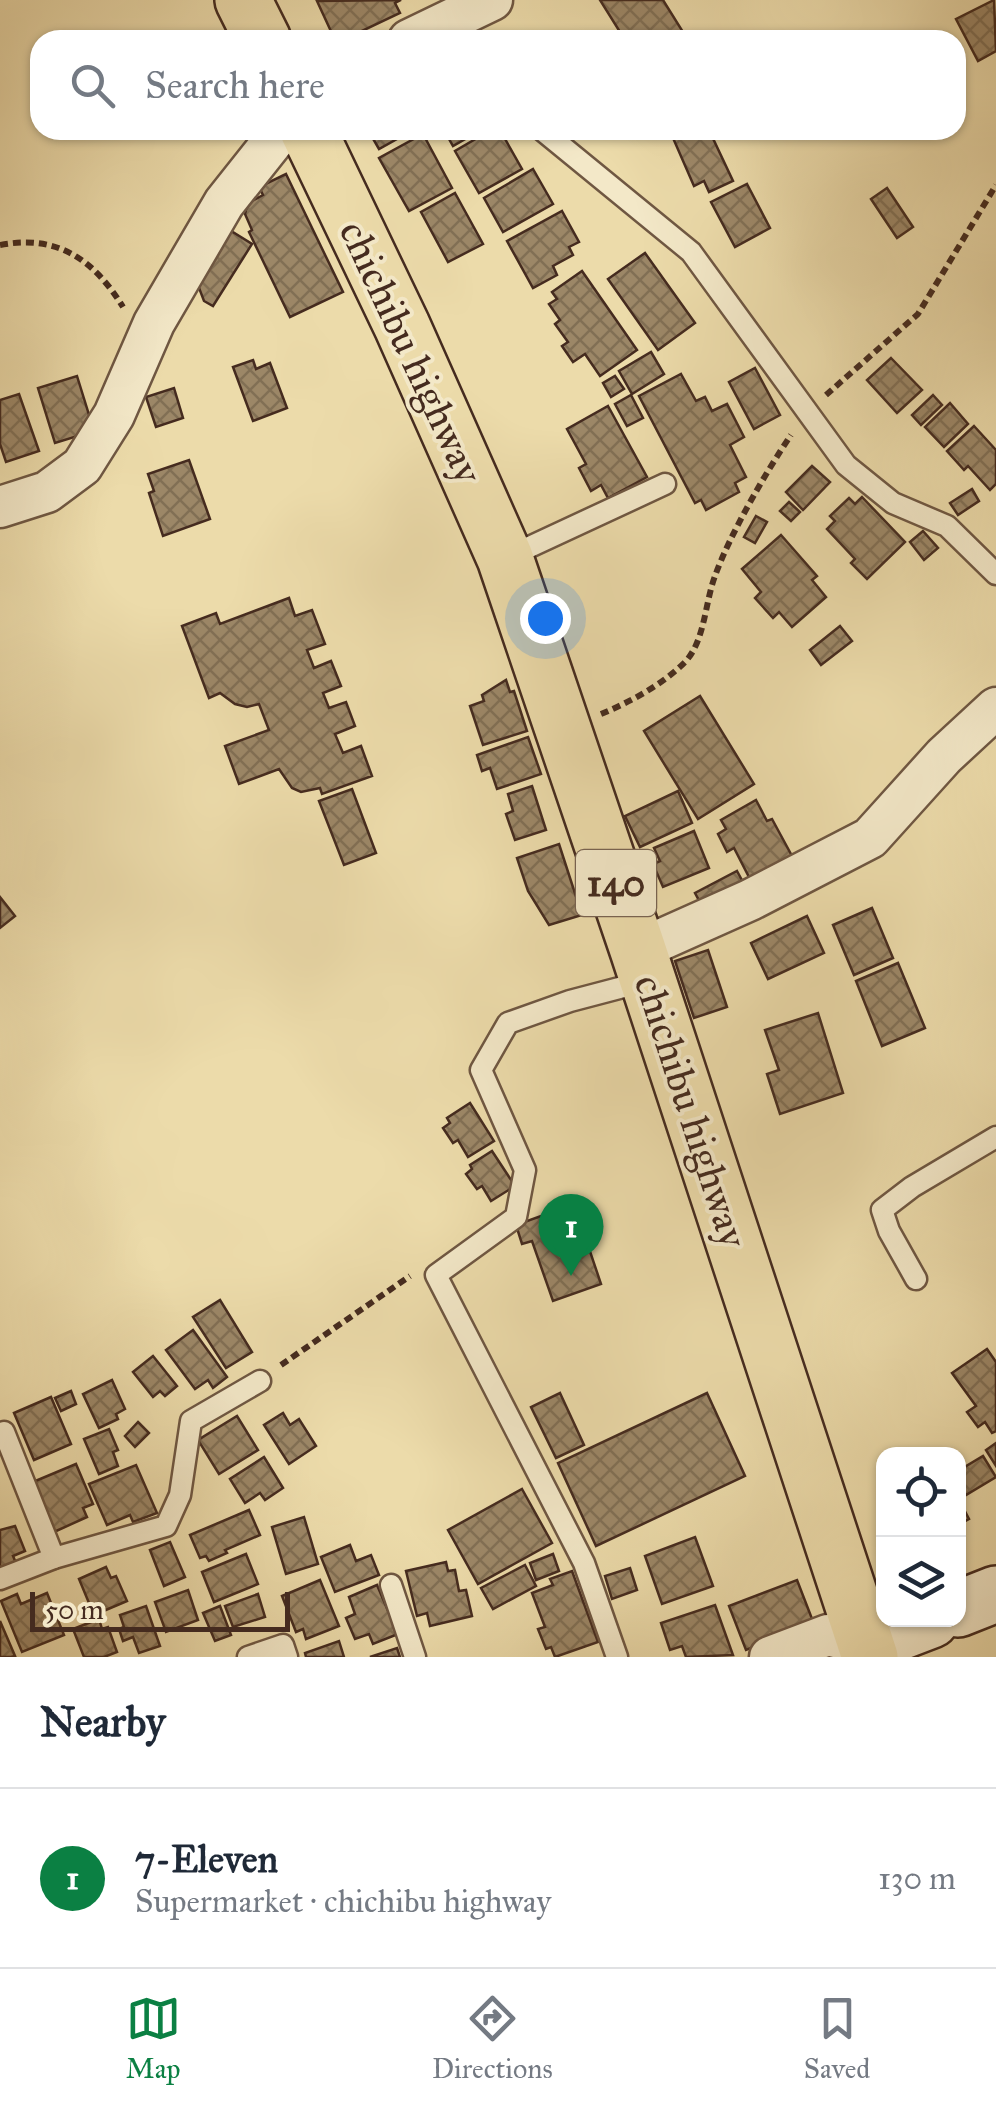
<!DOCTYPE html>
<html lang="en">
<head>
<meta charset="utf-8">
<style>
	:root { --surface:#fff; --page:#f6f6f7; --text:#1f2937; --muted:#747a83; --line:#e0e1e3; --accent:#0b8043 }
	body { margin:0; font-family:"IM FELL Great Primer",serif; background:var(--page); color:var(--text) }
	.controls { position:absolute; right:30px; bottom:30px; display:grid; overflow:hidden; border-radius:20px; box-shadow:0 2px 8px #0004 }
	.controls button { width:90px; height:90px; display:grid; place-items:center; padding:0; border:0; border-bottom:2px solid var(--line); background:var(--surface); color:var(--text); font:50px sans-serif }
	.scale { position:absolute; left:30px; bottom:25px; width:260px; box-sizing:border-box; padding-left:10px; border:5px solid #452b1f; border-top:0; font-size:28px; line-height:35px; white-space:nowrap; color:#452b1f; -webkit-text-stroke:8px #f3e8c8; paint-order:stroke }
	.you { position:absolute; left:545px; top:618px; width:35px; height:35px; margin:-25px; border:8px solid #fff; border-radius:50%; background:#1a73e8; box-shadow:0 0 0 15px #1a73e833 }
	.badge { display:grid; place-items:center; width:65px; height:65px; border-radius:50%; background:var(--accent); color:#fff; font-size:32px; font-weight:700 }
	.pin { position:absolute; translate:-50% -82px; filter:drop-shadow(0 2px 5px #0008) }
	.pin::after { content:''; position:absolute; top:52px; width:35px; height:30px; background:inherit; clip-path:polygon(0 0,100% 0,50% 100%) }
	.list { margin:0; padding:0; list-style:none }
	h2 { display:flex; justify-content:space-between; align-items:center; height:130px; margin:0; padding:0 40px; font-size:42px }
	h2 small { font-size:32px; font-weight:400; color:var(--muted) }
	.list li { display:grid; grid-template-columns:65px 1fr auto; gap:30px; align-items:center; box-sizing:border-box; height:180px; padding:0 40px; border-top:2px solid var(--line) }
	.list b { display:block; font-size:38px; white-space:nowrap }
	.list p { margin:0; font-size:32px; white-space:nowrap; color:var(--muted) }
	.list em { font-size:32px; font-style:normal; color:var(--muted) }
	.icon { flex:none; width:55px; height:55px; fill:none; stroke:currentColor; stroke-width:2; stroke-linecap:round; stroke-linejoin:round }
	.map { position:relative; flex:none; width:996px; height:1657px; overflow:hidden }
	.search { position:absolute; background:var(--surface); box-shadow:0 2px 8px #0004; left:30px; right:30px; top:30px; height:110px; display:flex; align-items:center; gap:25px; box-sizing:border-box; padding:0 35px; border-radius:30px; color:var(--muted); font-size:38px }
	.sheet { height:310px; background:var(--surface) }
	nav { display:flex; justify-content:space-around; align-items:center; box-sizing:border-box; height:140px; border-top:2px solid var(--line); background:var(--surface); font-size:28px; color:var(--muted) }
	nav a { display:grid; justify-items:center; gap:5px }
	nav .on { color:var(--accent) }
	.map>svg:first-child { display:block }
	.building { fill:url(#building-cross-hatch); stroke:#452b1f; stroke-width:2.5 }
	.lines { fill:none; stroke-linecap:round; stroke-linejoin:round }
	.lane-casing { stroke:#6f5742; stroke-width:25 }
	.street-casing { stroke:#6f5742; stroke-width:45 }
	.secondary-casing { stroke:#452b1f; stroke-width:60 }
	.highway-casing { stroke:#452b1f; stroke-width:60 }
	.path { stroke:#452b1f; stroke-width:6; stroke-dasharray:8 5; stroke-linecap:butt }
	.lane { stroke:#f3e8c8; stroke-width:20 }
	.street { stroke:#f3e8c8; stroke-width:40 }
	.secondary { stroke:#f3e8c8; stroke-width:55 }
	.highway { stroke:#ecdbaa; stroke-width:55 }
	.labels { text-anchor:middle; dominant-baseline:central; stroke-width:8; stroke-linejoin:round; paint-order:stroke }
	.shield { fill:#f3e8c8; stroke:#796452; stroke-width:2.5 }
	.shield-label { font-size:38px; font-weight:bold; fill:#452b1f }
	.street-label { font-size:40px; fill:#452b1f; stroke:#f3e8c8 }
</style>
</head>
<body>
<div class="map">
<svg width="996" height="1657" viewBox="0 0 996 1657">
	<defs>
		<pattern id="building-cross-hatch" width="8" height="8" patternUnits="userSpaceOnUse" patternTransform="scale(2.5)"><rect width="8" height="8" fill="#9c8767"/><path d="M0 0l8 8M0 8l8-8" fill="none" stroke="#816f54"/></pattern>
	</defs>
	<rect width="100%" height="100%" fill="#ecdbaa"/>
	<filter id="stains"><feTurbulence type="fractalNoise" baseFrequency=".002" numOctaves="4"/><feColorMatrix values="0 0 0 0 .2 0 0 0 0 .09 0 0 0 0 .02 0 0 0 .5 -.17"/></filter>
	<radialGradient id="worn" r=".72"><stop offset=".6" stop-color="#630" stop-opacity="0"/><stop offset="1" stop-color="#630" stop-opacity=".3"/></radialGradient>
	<!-- building -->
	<g class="building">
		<polygon points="401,0 395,3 400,13 343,40 335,40 317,1"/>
		<polygon points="600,0 663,0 683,32 670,40 625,40"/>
		<polygon points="994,0 996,51 978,61 956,19"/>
		<polygon points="368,130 413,130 379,149"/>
		<polygon points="444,130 481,130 453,146"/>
		<polygon points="491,130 500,130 522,169 479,193 455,151"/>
		<polygon points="691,130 709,130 733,181 709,192 704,181 694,186 673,138"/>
		<polygon points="423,134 452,188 409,211 379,158"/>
		<polygon points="533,169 553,204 503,232 484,198"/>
		<polygon points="286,174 343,292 290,317 249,232 252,230 245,214 248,203 263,195 259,187"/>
		<polygon points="747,184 770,228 735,247 711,202"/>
		<polygon points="887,188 913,227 897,238 871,199"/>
		<polygon points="455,193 483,244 448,262 421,212"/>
		<polygon points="562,211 579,242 569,247 573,255 553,266 557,275 533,288 507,241"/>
		<polygon points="228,229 252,244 213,306 204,301 196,280"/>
		<polygon points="645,253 695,323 658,350 608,279"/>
		<polygon points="582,271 637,350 600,376 585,354 573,362 562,346 568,342 555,324 560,320 549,304 557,299 552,292"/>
		<polygon points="651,352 664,374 632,394 619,371"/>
		<polygon points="891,358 922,390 897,413 867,380"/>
		<polygon points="253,360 256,369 270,363 287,408 253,421 233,367"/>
		<polygon points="755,368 780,415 754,429 729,382"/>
		<polygon points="681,374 696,401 705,397 712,411 727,404 744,437 730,445 746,477 735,483 739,492 706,510 701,500 695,503 639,396"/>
		<polygon points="77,376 94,431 55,443 38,388"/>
		<polygon points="615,376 624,389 611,397 603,383"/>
		<polygon points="174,388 183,418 156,427 146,397"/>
		<polygon points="19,394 39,451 6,462 0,444 0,400"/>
		<polygon points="631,395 643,418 627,426 615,404"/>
		<polygon points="933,395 942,405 921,425 912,415"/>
		<polygon points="950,403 968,424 944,447 925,427"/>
		<polygon points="608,406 647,477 608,498 601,485 591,491 579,468 586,464 567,429"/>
		<polygon points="974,426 996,450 996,484 990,490 968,466 964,470 947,451"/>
		<polygon points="189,460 210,519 163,536 149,493 154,491 148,474"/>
		<polygon points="812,466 830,482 803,510 786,492"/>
		<polygon points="972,489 979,501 958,515 950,503"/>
		<polygon points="862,497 905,542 867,579 851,563 855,559 827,529 835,521 830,516 849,498 855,504"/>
		<polygon points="789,502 800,512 791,521 780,511"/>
		<polygon points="756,516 767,522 755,543 744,537"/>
		<polygon points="923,531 938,548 924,560 910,542"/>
		<polygon points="781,535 817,576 812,580 826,597 792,627 779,612 773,618 755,598 761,592 742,569"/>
		<polygon points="289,598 295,616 312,610 325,644 307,650 314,668 331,661 341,686 323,693 329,708 346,702 355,726 335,734 343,753 361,746 372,776 322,794 320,788 301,792 292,788 279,769 239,784 225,746 269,730 259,704 247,707 235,704 220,693 209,698 182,626 216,613 220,624"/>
		<polygon points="840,626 852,641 821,665 810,650"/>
		<polygon points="506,680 510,692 514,691 527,731 483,745 470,706 484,701 482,695"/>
		<polygon points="700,696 754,784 698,819 644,731"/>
		<polygon points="528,737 541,774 497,789 490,768 482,771 477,755"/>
		<polygon points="532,786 546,830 515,840 506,814 513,811 508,794"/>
		<polygon points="352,789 376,853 344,865 319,801"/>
		<polygon points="678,791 692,823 640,847 625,816"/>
		<polygon points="756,800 767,821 772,819 792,856 750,879 734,848 727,852 718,834 726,829 721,820"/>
		<polygon points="694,831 709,868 663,887 653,864 660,861 654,848"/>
		<polygon points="559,844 582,915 549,925 528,891 517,858"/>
		<polygon points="737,871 744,884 702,906 695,893"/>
		<polygon points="0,897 15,916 0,928"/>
		<polygon points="872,908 893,958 854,975 833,925"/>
		<polygon points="807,916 824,953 768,979 751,943"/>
		<polygon points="708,950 727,1007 694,1018 675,961"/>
		<polygon points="898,963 925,1028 882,1046 856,981"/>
		<polygon points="818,1013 843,1093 780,1114 767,1074 779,1070 765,1030"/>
		<polygon points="470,1103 494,1141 468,1157 458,1140 453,1143 443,1128 450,1123 447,1118"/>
		<polygon points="492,1151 515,1186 491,1201 482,1186 477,1189 466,1174 472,1169 470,1165"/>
		<polygon points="574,1204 601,1284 553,1301 532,1241 522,1244 516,1225"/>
		<polygon points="220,1300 252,1352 226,1368 193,1317"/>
		<polygon points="193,1330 227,1377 213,1388 208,1380 195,1389 166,1350"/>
		<polygon points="987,1349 996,1362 996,1431 992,1433 985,1422 978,1427 967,1412 976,1406 952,1373"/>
		<polygon points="153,1356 177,1386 165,1396 160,1391 153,1397 133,1372"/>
		<polygon points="112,1380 125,1409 116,1414 118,1419 99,1428 83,1394"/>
		<polygon points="71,1391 76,1404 61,1411 55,1398"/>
		<polygon points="560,1393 584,1445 556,1458 531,1407"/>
		<polygon points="707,1393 745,1476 596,1546 558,1463"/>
		<polygon points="51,1397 71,1444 34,1460 14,1413"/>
		<polygon points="283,1413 290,1425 299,1419 316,1446 289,1464 264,1425"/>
		<polygon points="237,1416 258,1450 219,1474 198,1440"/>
		<polygon points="138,1422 149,1433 135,1447 125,1436"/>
		<polygon points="109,1429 118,1450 113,1452 118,1466 99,1474 84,1439"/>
		<polygon points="996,1443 996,1466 986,1450"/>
		<polygon points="983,1456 996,1477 966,1495 958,1483 958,1471"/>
		<polygon points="264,1457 283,1488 265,1500 260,1493 245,1503 230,1479"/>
		<polygon points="76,1464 93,1504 83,1508 87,1517 54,1532 33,1482"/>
		<polygon points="136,1465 157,1513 133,1522 130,1515 107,1525 89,1484"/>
		<polygon points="522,1489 552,1543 478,1584 448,1530"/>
		<polygon points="958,1498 969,1519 958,1525"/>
		<polygon points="249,1510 260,1535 225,1550 227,1553 209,1561 206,1556 200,1558 190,1535"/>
		<polygon points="304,1517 318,1564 286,1574 272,1527"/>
		<polygon points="15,1526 25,1551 13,1556 16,1563 0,1569 0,1530"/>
		<polygon points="695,1537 713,1586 662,1604 645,1556"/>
		<polygon points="170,1542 185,1577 164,1586 150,1550"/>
		<polygon points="350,1545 356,1561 371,1555 379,1575 335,1592 321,1557"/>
		<polygon points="246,1554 258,1584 214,1602 202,1572"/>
		<polygon points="553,1554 559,1571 536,1580 530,1563"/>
		<polygon points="446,1562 448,1571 455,1570 459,1591 466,1590 472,1616 430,1626 427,1613 417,1616 406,1571"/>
		<polygon points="525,1565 536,1586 493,1609 481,1588"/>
		<polygon points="106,1567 111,1578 116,1576 127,1601 94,1615 79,1579"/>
		<polygon points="630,1568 637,1590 612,1599 605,1576"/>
		<polygon points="572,1571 598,1642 555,1657 551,1647 546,1649 538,1629 545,1627 532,1593 553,1585 550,1579"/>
		<polygon points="320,1580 339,1626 306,1639 303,1629 296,1632 282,1596"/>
		<polygon points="797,1580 814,1624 746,1650 729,1606"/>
		<polygon points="377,1585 398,1634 373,1644 369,1634 355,1639 346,1618 355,1614 349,1597"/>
		<polygon points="188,1590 198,1620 166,1632 155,1602"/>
		<polygon points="47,1593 64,1635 22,1652 1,1601 17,1594 21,1604"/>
		<polygon points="258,1594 265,1617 233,1627 225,1606"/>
		<polygon points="715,1605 733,1655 686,1657 682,1646 670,1650 661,1623"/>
		<polygon points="146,1606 160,1646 139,1653 133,1637 123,1641 119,1629 124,1627 120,1615"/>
		<polygon points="220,1606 231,1635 215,1641 203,1613"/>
		<polygon points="99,1619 102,1629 108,1627 117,1652 104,1657 84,1657 73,1629"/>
		<polygon points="0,1621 15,1656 11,1657 0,1657"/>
		<polygon points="339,1641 344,1657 306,1657 305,1653"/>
		<polygon points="397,1648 400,1657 370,1657"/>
	</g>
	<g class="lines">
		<defs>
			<g id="lane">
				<polyline points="542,130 691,252 846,465 893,503 947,526 996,574"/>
				<polyline points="508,557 665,484"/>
				<polyline points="916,1279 889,1231 882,1210 912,1187 996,1137"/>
				<polyline points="4,1432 54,1558"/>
				<polyline points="0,1579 54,1558 166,1526 180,1495 191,1421 260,1381"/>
				<polyline points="391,1585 415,1657"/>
				<polyline points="248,1657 283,1645 287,1657"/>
				<polyline points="617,1657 584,1563 436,1275 516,1217 525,1170 481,1070 508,1023 570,1001 646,981"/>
			</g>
			<g id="street">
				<polyline points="409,40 492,0"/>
				<polyline points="0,507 47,492 82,466 114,415 154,323 224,203 282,130"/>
				<polyline points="638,950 750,900 870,838 944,756 996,708"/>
				<polyline points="770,1657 828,1635 866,1645"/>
			</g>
			<g id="secondary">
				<polyline points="958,1609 996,1594"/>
				<polyline points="866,1645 931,1620"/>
			</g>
			<g id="highway">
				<polyline points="243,0 263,40"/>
				<polyline points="308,130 402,326 505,558 638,950 870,1657"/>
			</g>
		</defs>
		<!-- lane casing -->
		<use href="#lane" class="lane-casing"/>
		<!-- street casing -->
		<use href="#street" class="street-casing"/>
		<!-- secondary casing -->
		<use href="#secondary" class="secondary-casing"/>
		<!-- highway casing -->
		<use href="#highway" class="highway-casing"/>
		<!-- path -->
		<g class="path">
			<path d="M0 245C58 234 94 260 123 307"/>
			<polyline points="826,395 918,314 996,185"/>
			<path d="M601 714C630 702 662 685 685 662 705 641 705 602 715 576 730 534 766 472 791 435"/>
			<polyline points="281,1365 410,1276"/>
		</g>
		<!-- lane -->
		<use href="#lane" class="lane"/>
		<!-- street -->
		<use href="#street" class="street"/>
		<!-- secondary -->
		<use href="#secondary" class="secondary"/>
		<!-- highway -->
		<use href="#highway" class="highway"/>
	</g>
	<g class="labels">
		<!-- shield labels -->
		<rect class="shield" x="576" y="850" width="80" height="66" rx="8"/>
		<g class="shield-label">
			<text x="616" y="883">140</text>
		</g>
		<!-- street labels -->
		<g class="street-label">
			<text transform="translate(411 352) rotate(65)">chichibu highway</text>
			<text transform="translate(691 1111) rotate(72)">chichibu highway</text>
		</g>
	</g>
	<rect width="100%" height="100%" filter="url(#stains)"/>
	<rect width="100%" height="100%" fill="url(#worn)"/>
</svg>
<div class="controls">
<button><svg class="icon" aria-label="locate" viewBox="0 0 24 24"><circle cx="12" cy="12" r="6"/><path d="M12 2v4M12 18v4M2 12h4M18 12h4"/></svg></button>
<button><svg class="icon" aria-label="layers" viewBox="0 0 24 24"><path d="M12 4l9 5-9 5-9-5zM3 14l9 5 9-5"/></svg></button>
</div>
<div class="scale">50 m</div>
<div class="you"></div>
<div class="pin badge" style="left:571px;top:1276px">1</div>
<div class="search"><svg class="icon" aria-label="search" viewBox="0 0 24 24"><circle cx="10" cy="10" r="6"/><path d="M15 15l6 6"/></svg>Search here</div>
</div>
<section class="sheet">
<h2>Nearby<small></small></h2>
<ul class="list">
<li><span class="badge">1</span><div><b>7-Eleven</b><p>Supermarket · chichibu highway</p></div><em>130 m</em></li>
</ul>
</section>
<nav>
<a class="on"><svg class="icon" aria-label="map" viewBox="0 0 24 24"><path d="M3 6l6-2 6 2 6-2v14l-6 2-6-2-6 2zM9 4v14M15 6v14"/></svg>Map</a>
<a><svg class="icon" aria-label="directions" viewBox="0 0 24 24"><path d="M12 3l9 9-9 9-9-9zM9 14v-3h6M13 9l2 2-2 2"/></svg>Directions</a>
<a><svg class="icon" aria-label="saved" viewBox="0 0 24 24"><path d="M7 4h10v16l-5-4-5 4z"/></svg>Saved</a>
</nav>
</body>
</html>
